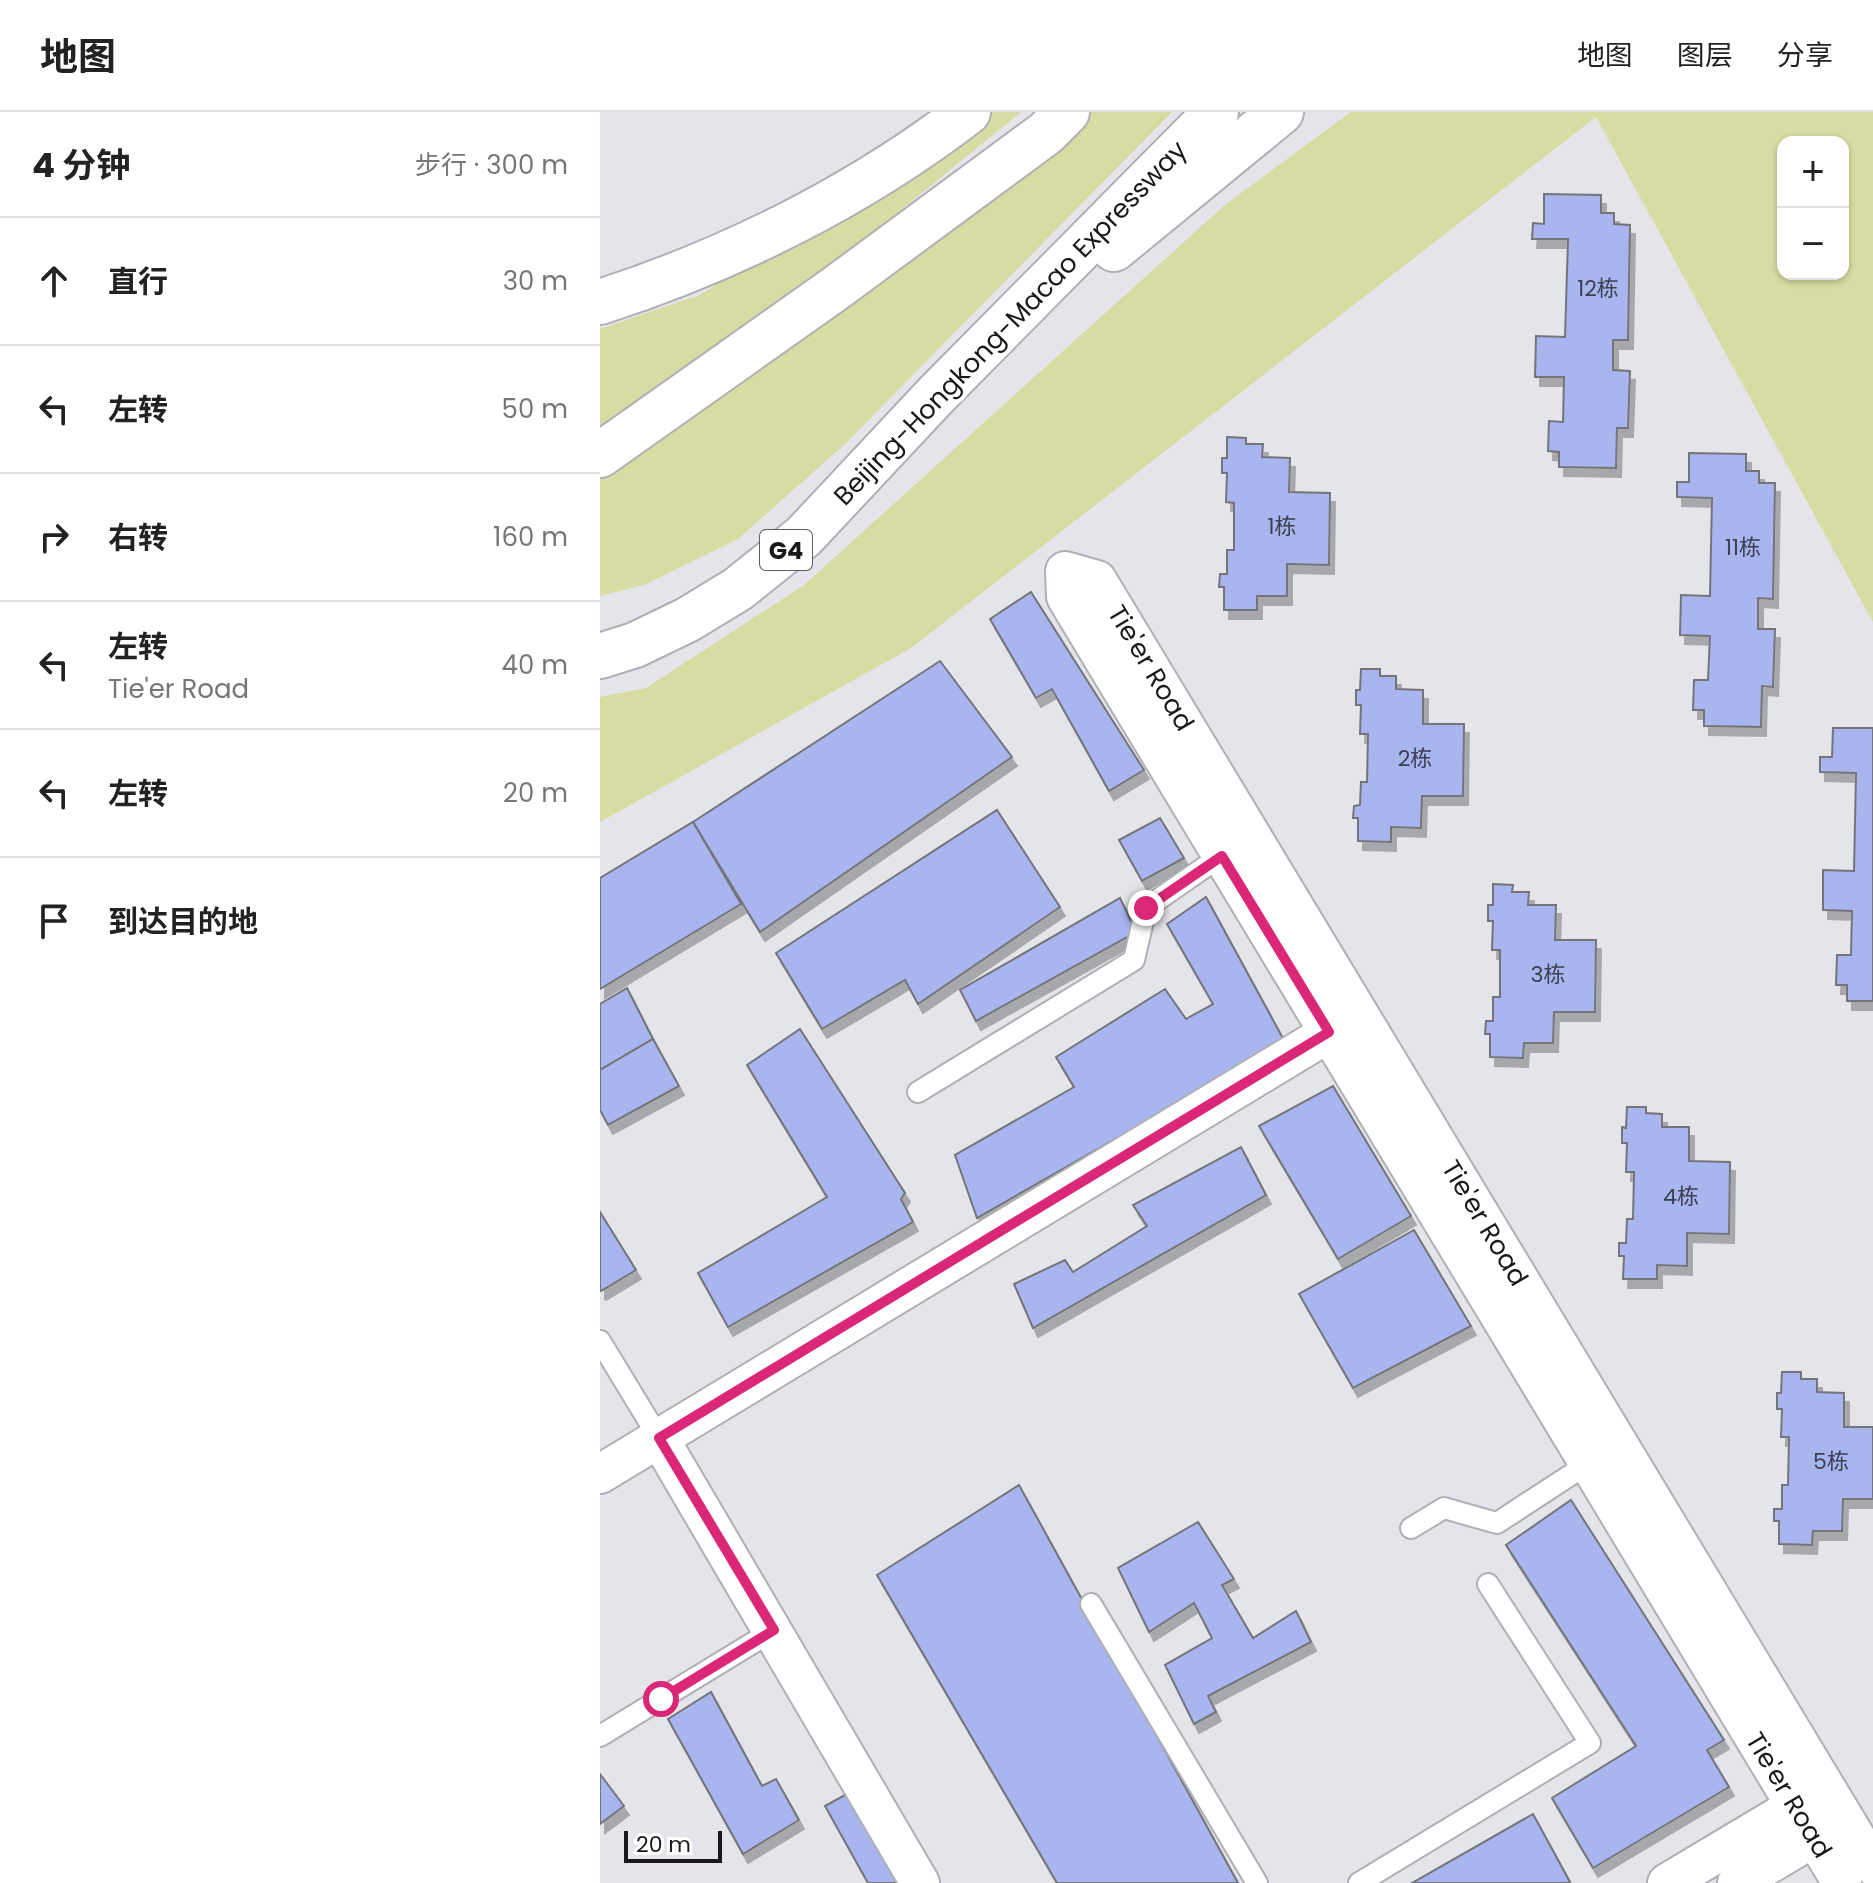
<!DOCTYPE html>
<html lang="zh">
<head>
<meta charset="utf-8">
<style>
	:root { --surface:#fff; --page:#f2f2f2; --text:#222; --muted:#767676; --line:#e0e0e0 }
	body { margin:0; font-family:Poppins,"Noto Sans SC",sans-serif; background:var(--page); color:var(--text) }
	.controls { position:absolute; right:24px; top:24px; display:grid; overflow:hidden; border-radius:16px; box-shadow:0 2px 6px #0004 }
	.controls button { width:72px; height:72px; display:grid; place-items:center; padding:0; border:0; border-bottom:2px solid var(--line); background:var(--surface); color:var(--text); font:40px sans-serif }
	.scale { position:absolute; left:24px; bottom:20px; width:98px; box-sizing:border-box; padding-left:8px; border:4px solid #19191b; border-top:0; font-size:22px; line-height:28px; white-space:nowrap; color:#19191b; -webkit-text-stroke:6px #fff; paint-order:stroke }
	.stop { position:absolute; width:24px; height:24px; margin:-18px; border:6px solid #db2777; border-radius:50%; background:#fff }
	.stop.end { background:#db2777; border-color:#fff; box-shadow:0 2px 8px #0008 }
	.list { margin:0; padding:0; list-style:none }
	h2 { display:flex; justify-content:space-between; align-items:center; height:104px; margin:0; padding:0 32px; font-size:34px }
	h2 small { font-size:26px; font-weight:400; color:var(--muted) }
	.list li { display:grid; grid-template-columns:52px 1fr auto; gap:24px; align-items:center; box-sizing:border-box; height:128px; padding:0 32px; border-top:2px solid var(--line) }
	.list b { display:block; font-size:30px; white-space:nowrap }
	.list p { margin:0; font-size:26px; white-space:nowrap; color:var(--muted) }
	.list em { font-size:26px; font-style:normal; color:var(--muted) }
	.icon { flex:none; width:44px; height:44px; fill:none; stroke:currentColor; stroke-width:2; stroke-linecap:round; stroke-linejoin:round }
	.map { position:relative; flex:none; width:1273px; height:1771px; overflow:hidden }
	header { display:flex; align-items:center; gap:48px; box-sizing:border-box; height:112px; padding:0 40px; background:var(--surface); border-bottom:2px solid var(--line) }
	header strong { font-size:38px }
	nav { display:flex; gap:44px; margin-inline-start:auto; font-size:28px }
	main { display:flex }
	aside { flex:1; background:var(--surface) }
	.map>svg:first-child { display:block }
	.green { fill:#d7dca2; fill-rule:evenodd }
	.building { fill:#a8b5ef; stroke:#747579; stroke-width:2; filter:url(#shadow) }
	.lines { fill:none; stroke-linecap:round; stroke-linejoin:round }
	.service-casing { stroke:#afb0b5; stroke-width:24 }
	.minor-casing { stroke:#afb0b5; stroke-width:42 }
	.motorway-casing { stroke:#afb0b5; stroke-width:48 }
	.service { stroke:#fff; stroke-width:20 }
	.minor { stroke:#fff; stroke-width:38 }
	.motorway { stroke:#fff; stroke-width:44 }
	.route { stroke:#db2777; stroke-width:10 }
	.labels { text-anchor:middle; dominant-baseline:central; stroke-width:8; stroke-linejoin:round; paint-order:stroke }
	.number-label { font-size:22px; fill:#3d4050 }
	.shield { fill:#fff; stroke:#5e5e5f; stroke-width:2 }
	.shield-label { font-size:24px; font-weight:bold; fill:#19191b }
	.street-label { font-size:26px; fill:#19191b; stroke:#fff }
</style>
</head>
<body>
<header>
<strong>地图</strong>
<nav><a>地图</a><a>图层</a><a>分享</a></nav>
</header>
<main>
<aside>
<h2>4 分钟<small>步行 · 300 m</small></h2>
<ul class="list">
<li><svg class="icon" aria-label="ahead" viewBox="0 0 24 24"><path d="M12 20V5M6 11l6-6 6 6"/></svg><div><b>直行</b></div><em>30 m</em></li>
<li><svg class="icon" aria-label="left" viewBox="0 0 24 24"><path d="M17 20v-9H6M10 6l-5 5 5 5"/></svg><div><b>左转</b></div><em>50 m</em></li>
<li><svg class="icon" aria-label="right" viewBox="0 0 24 24"><path d="M7 20v-9h11M14 6l5 5-5 5"/></svg><div><b>右转</b></div><em>160 m</em></li>
<li><svg class="icon" aria-label="left" viewBox="0 0 24 24"><path d="M17 20v-9H6M10 6l-5 5 5 5"/></svg><div><b>左转</b><p>Tie'er Road</p></div><em>40 m</em></li>
<li><svg class="icon" aria-label="left" viewBox="0 0 24 24"><path d="M17 20v-9H6M10 6l-5 5 5 5"/></svg><div><b>左转</b></div><em>20 m</em></li>
<li><svg class="icon" aria-label="arrive" viewBox="0 0 24 24"><path d="M6 21V4h12l-3 4 3 4H6"/></svg><div><b>到达目的地</b></div></li>
</ul>
</aside>
<div class="map">
<svg width="1273" height="1771" viewBox="0 0 1273 1771">
	<defs>
		<filter id="shadow"><feDropShadow dx="5" dy="9" stdDeviation="0" flood-color="#0004"/></filter>
	</defs>
	<rect width="100%" height="100%" fill="#e4e5ea"/>
	<!-- green -->
	<g class="green">
		<polygon points="392,0 421,0 194,185 0,318 0,217 100,183"/>
		<polygon points="476,0 572,0 244,333 138,427 44,473 0,484 0,368"/>
		<path d="M751 0H1273V510L996 5 311 536 0 710V585L46 576 204 473 626 92ZM1183 30H1243V162H1183Z"/>
	</g>
	<!-- building -->
	<g class="building">
		<polygon points="944,82 1001,83 1001,101 1014,101 1014,112 1030,113 1028,228 1013,228 1013,258 1030,259 1028,316 1017,316 1016,356 959,355 959,340 948,339 949,309 963,310 964,265 935,265 936,224 965,225 968,127 932,127 933,111 944,112"/>
		<polygon points="627,325 646,326 646,332 663,332 662,345 690,346 689,380 730,381 729,453 687,452 687,484 657,484 657,498 624,498 624,475 619,475 620,462 627,462 627,438 634,438 634,391 626,390 627,361 622,361 622,346 627,346"/>
		<polygon points="1089,341 1146,342 1146,359 1159,359 1159,371 1175,371 1173,487 1158,486 1158,517 1175,517 1173,575 1162,574 1161,615 1104,614 1104,598 1093,598 1094,568 1108,568 1110,524 1080,523 1081,483 1110,484 1112,386 1077,385 1077,370 1089,370"/>
		<polygon points="431,480 544,658 509,679 452,577 436,586 390,507"/>
		<polygon points="340,549 412,645 160,820 93,710"/>
		<polygon points="761,557 780,557 780,564 796,564 796,577 823,578 823,612 864,612 863,684 822,684 821,716 791,715 791,730 758,729 758,706 753,706 754,694 760,693 761,670 767,670 768,622 760,622 761,593 756,593 756,578 760,578"/>
		<polygon points="1233,616 1273,616 1273,889 1247,889 1247,873 1236,873 1237,843 1251,843 1252,799 1223,798 1223,758 1254,759 1256,661 1220,660 1220,645 1232,645"/>
		<polygon points="397,698 460,795 318,892 305,868 222,917 176,841"/>
		<polygon points="560,706 584,746 542,769 519,728"/>
		<polygon points="93,710 141,792 0,877 0,766"/>
		<polygon points="893,772 913,773 912,780 929,780 928,793 956,793 955,828 996,828 995,900 954,900 953,931 924,931 923,946 890,945 890,922 885,922 886,909 893,909 893,885 900,885 900,838 892,838 893,809 888,809 888,793 893,793"/>
		<polygon points="606,785 685,930 377,1106 355,1043 474,975 456,945 565,877 586,907 613,892 567,812"/>
		<polygon points="520,786 536,820 376,909 360,878"/>
		<polygon points="27,876 53,927 0,958 0,892"/>
		<polygon points="200,917 305,1081 301,1087 313,1110 128,1215 98,1161 227,1085 147,953"/>
		<polygon points="53,927 79,974 8,1013 0,998 0,958"/>
		<polygon points="733,974 811,1104 738,1147 659,1014"/>
		<polygon points="1027,995 1046,995 1046,1001 1062,1002 1062,1015 1089,1015 1089,1049 1130,1050 1129,1122 1087,1121 1087,1154 1057,1153 1057,1167 1023,1167 1024,1144 1019,1144 1019,1131 1026,1131 1027,1107 1033,1107 1034,1060 1026,1060 1027,1031 1022,1031 1022,1015 1026,1016"/>
		<polygon points="641,1035 666,1083 433,1216 414,1172 465,1148 473,1160 547,1114 533,1093"/>
		<polygon points="0,1100 36,1158 1,1179 0,1178"/>
		<polygon points="814,1118 871,1214 753,1276 699,1182"/>
		<polygon points="1182,1260 1201,1260 1201,1267 1217,1267 1217,1280 1244,1281 1244,1315 1273,1315 1273,1387 1243,1387 1242,1419 1213,1419 1212,1433 1179,1432 1179,1409 1174,1409 1174,1397 1182,1397 1182,1373 1188,1373 1189,1325 1181,1325 1182,1297 1177,1297 1177,1281 1181,1281"/>
		<polygon points="419,1373 638,1771 457,1771 277,1463"/>
		<polygon points="971,1388 1124,1628 1107,1638 1129,1675 993,1756 952,1686 1036,1634 906,1433"/>
		<polygon points="598,1410 634,1467 622,1473 653,1526 696,1499 711,1530 608,1584 616,1600 594,1612 565,1553 612,1526 594,1491 549,1520 518,1456"/>
		<polygon points="111,1580 162,1674 176,1667 199,1708 143,1742 68,1607"/>
		<polygon points="0,1662 24,1694 0,1712"/>
		<polygon points="263,1673 320,1771 268,1771 225,1694"/>
		<polygon points="933,1702 970,1770 967,1771 812,1771"/>
	</g>
	<g class="lines">
		<defs>
			<g id="service">
				<polyline points="318,980 534,848 546,796 628,739"/>
				<polyline points="0,1229 59,1326"/>
				<polyline points="811,1416 844,1396 897,1411 995,1347"/>
				<polyline points="491,1492 657,1771"/>
				<polyline points="0,1624 174,1518"/>
				<polyline points="759,1771 990,1631 888,1472"/>
			</g>
			<g id="minor">
				<polyline points="59,1326 320,1771"/>
				<polyline points="0,1362 750,908"/>
				<polyline points="1067,1771 1196,1694 1221,1693"/>
				<polyline points="1137,1771 1215,1725 1227,1704"/>
				<polyline points="1242,1771 466,485 465,459 497,468 1273,1754"/>
			</g>
			<g id="motorway">
				<polyline points="514,137 681,0"/>
				<path d="M0 190C130 148 259 84 368 0"/>
				<polyline points="0,343 236,176 446,21 467,0"/>
				<polyline points="0,544 35,533 87,508 138,477 204,424 336,283 616,0"/>
			</g>
		</defs>
		<!-- service casing -->
		<use href="#service" class="service-casing"/>
		<!-- minor casing -->
		<use href="#minor" class="minor-casing"/>
		<!-- motorway casing -->
		<use href="#motorway" class="motorway-casing"/>
		<!-- service -->
		<use href="#service" class="service"/>
		<!-- minor -->
		<use href="#minor" class="minor"/>
		<!-- motorway -->
		<use href="#motorway" class="motorway"/>
	</g>
	<g class="lines">
		<!-- route -->
		<polyline class="route" points="61,1587 174,1518 59,1326 729,920 622,744 546,796"/>
	</g>
	<g class="labels">
		<!-- number labels -->
		<g class="number-label">
			<text x="998" y="176">12栋</text>
			<text x="682" y="414">1栋</text>
			<text x="1143" y="435">11栋</text>
			<text x="815" y="646">2栋</text>
			<text x="948" y="862">3栋</text>
			<text x="1081" y="1084">4栋</text>
			<text x="1231" y="1349">5栋</text>
		</g>
		<!-- shield labels -->
		<rect class="shield" x="160" y="418" width="52" height="40" rx="6"/>
		<g class="shield-label">
			<text x="186" y="438">G4</text>
		</g>
		<!-- street labels -->
		<g class="street-label">
			<text transform="translate(410 211) rotate(-46)">Beijing-Hongkong-Macao Expressway</text>
			<text transform="translate(551 556) rotate(59)">Tie'er Road</text>
			<text transform="translate(885 1111) rotate(59)">Tie'er Road</text>
			<text transform="translate(1189 1683) rotate(59)">Tie'er Road</text>
		</g>
	</g>
</svg>
<div class="controls">
<button>+</button>
<button>−</button>
</div>
<div class="scale">20 m</div>
<div class="stop" style="left:61px;top:1587px"></div>
<div class="stop end" style="left:546px;top:796px"></div>
</div>
</main>
</body>
</html>
